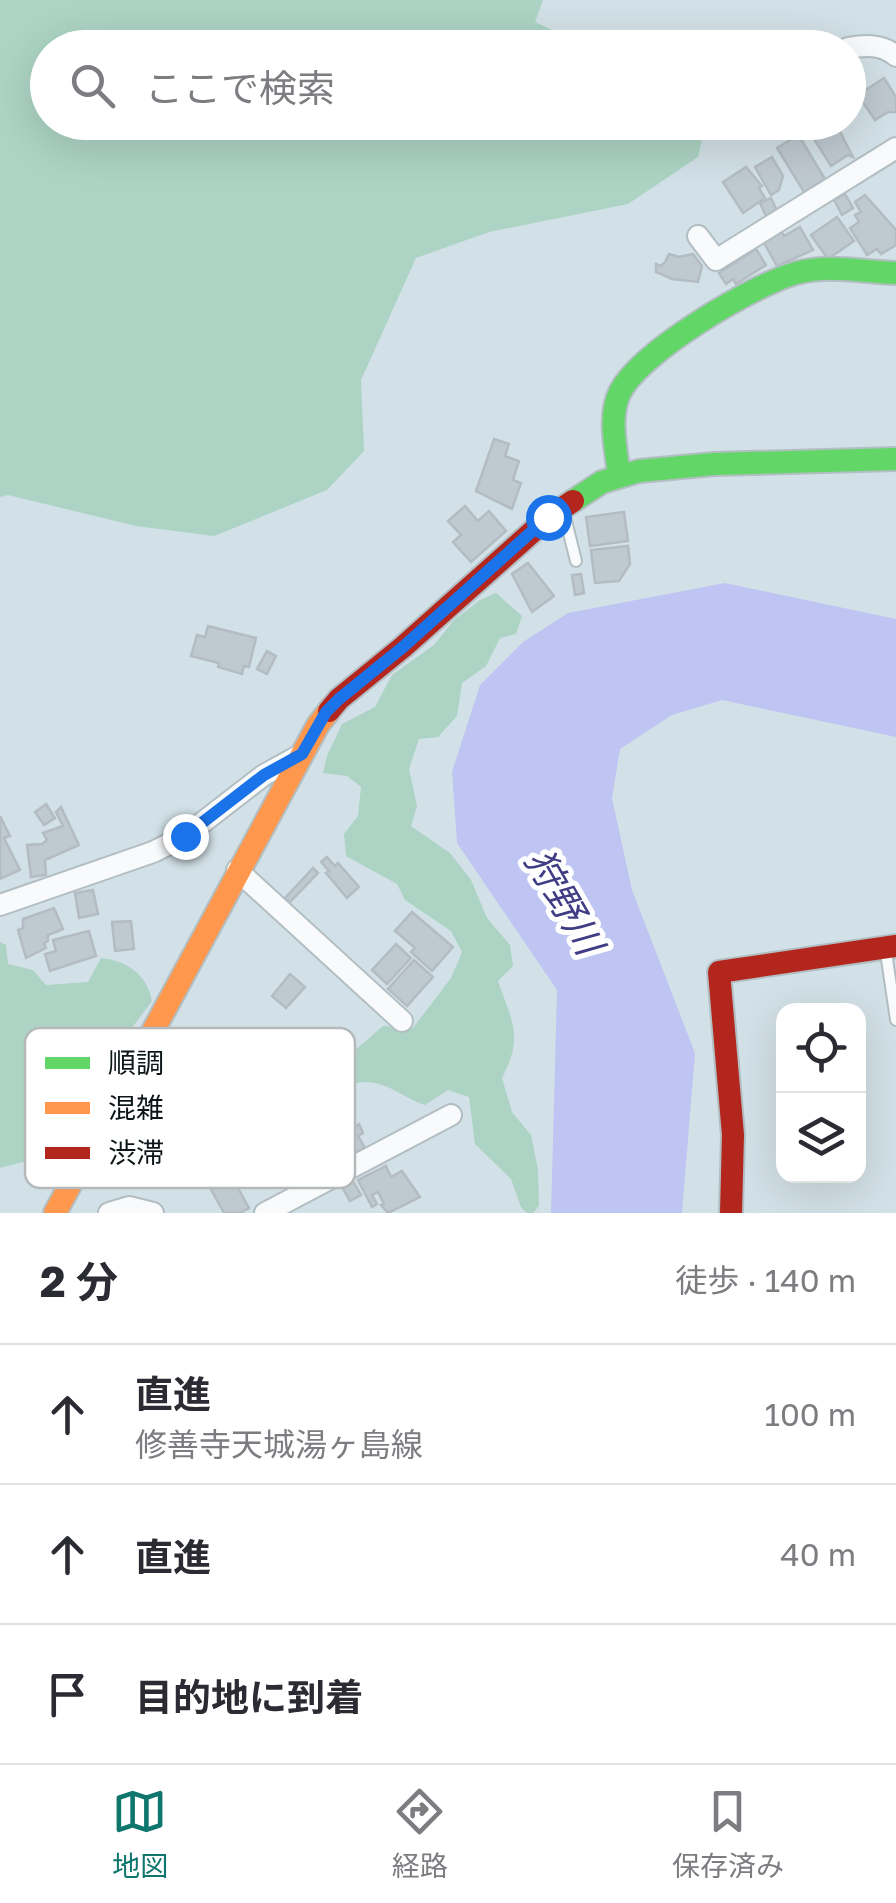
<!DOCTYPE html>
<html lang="ja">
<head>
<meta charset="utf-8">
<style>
	:root { --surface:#fff; --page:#f7f7f7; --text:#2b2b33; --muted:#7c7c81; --line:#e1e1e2; --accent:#0f766e }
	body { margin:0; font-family:"Golos Text","Noto Sans JP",sans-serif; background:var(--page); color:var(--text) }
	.controls { position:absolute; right:30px; bottom:30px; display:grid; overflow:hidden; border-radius:20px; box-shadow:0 10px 40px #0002 }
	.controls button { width:90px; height:90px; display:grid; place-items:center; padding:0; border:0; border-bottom:2px solid var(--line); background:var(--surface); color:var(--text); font:50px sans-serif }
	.stop { position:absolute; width:30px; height:30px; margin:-22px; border:8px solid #1a73e8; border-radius:50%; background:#fff }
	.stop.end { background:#1a73e8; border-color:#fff; box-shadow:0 2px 10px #0008 }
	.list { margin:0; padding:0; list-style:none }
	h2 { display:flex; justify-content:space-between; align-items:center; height:130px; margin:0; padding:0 40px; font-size:42px }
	h2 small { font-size:32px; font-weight:400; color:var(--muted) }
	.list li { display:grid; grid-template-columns:65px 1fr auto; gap:30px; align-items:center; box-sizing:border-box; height:140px; padding:0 40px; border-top:2px solid var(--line) }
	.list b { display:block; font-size:38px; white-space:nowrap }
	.list p { margin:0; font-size:32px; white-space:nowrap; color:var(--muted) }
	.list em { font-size:32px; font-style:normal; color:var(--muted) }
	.icon { flex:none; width:55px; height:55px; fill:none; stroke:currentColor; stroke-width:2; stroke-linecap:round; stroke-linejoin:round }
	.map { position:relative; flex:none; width:896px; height:1213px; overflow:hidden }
	.search { position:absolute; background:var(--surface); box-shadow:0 10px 40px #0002; left:30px; right:30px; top:30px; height:110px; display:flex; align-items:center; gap:25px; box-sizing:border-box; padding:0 35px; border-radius:55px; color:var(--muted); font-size:38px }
	.sheet { height:550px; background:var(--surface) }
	nav { display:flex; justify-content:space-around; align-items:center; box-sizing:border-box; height:140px; border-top:2px solid var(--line); background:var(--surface); font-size:28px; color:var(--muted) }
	nav a { display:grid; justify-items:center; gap:5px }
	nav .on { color:var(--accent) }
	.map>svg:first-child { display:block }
	.green { fill:#acd3c4 }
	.water { fill:#bec5f2 }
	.building { fill:#bfc9d0; stroke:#b3bcc2; stroke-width:2.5 }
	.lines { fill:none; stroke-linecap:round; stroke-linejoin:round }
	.lane-casing { stroke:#b2bec2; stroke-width:14 }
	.street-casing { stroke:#b2bec2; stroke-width:24 }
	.fast-casing { stroke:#b2bec2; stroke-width:26 }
	.slow-casing { stroke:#b2bec2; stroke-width:26 }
	.jam-casing { stroke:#b2bec2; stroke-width:26 }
	.lane { stroke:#f8fafb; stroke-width:10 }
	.street { stroke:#f8fafb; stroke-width:20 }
	.fast { stroke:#63d668; stroke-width:22 }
	.slow { stroke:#ff974d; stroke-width:22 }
	.jam { stroke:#b3261e; stroke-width:22 }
	.route { stroke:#1a73e8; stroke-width:12 }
	.labels { text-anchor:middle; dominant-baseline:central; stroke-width:10; stroke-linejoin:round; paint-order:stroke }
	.water-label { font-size:38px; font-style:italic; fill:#403d85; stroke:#fff }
	.key { fill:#fff; stroke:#b6b9ba; stroke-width:2.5 }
	.key-label { font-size:28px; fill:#0c1619 }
</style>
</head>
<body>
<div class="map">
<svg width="896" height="1213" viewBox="0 0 896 1213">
	<rect width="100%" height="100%" fill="#d2e1e7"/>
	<!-- green -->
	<g class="green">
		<polygon points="0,0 543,0 535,22 590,47 48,48 48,122 706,123 698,157 628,204 489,232 416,258 361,380 364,451 327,490 214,536 136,526 8,495 0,497"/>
		<path d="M496 593 522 616 516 634 500 638 486 666 462 683 457 716 438 737 419 739 409 769 417 806 411 826 450 853 471 880 487 918 510 945 513 966 498 981C512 1022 524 1036 502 1078L512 1112 531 1135 538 1170 539 1206 533 1213H527L521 1207 511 1179 475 1144 469 1097 448 1090 425 1105C409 1100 397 1090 382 1085 349 1073 328 1098 309 1120L287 1118 243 1143 237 1139 257 1118 313 1087 383 1026 413 1028 451 978 462 952 451 931 405 900 397 884 346 856 344 834 358 816 361 787 347 776 323 773 327 756 342 724 375 707 392 675 434 645 454 620 480 600Z"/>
		<path d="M0 942 6 945 8 964 33 970 46 985 88 982 101 958C127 961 147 974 152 1001L128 1033 113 1087 68 1157 34 1159 0 1168Z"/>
	</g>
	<!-- water -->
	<polygon class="water" points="725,583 896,619 896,737 722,700 672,715 620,749 612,798 632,890 695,1053 682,1213 551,1213 557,990 457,843 452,772 480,685 523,642 568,613"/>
	<!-- building -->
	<g class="building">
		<polygon points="884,78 896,97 896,112 888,112 875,120 858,95"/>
		<polygon points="835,122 853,157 848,155 831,166 812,136"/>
		<polygon points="795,137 801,139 825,179 804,192 777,148"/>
		<polygon points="772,157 783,176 779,190 771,195 755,167"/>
		<polygon points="746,167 762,186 759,188 765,198 743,213 723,182"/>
		<polygon points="845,194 853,208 842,215 834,200"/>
		<polygon points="865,195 896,230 896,245 881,254 877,249 867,255 850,228 859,222 855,215 861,212 855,202"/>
		<polygon points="771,198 777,211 766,216 760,203"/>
		<polygon points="837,217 854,241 828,259 811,235"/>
		<polygon points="800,227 813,250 777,266 763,241 781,231 784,236"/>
		<polygon points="756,249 766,265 736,284 733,279 726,284 719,273"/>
		<polygon points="669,254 679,257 693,254 702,266 698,282 672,279 656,272 656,264 661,266 665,262"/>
		<polygon points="494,439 509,444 505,456 519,461 513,480 521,483 512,509 476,491"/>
		<polygon points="465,506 478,521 489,511 506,531 471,562 453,542 461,535 448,521"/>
		<polygon points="624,512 628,541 590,546 586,517"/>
		<polygon points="628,546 630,564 619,581 595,583 591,550"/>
		<polygon points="528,563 554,596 532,612 512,574"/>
		<polygon points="581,574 584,593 575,595 572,575"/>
		<polygon points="208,626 256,638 249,667 244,666 242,674 218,667 219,663 191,656 197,635 205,637"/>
		<polygon points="267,651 276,656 267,674 257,669"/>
		<polygon points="46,804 55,818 44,825 35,812"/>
		<polygon points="61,807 79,845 45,860 46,875 31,877 27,845 42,844 47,840 43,833 63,826 56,812"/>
		<polygon points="0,816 10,836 4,838 20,870 0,879"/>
		<polygon points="327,857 335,866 338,863 359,887 347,898 326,873 329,871 321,862"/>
		<polygon points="313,868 318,873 290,902 285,898"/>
		<polygon points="93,890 98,914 79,918 75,893"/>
		<polygon points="54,908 63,929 48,935 48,941 44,943 46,948 26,958 18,930 23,928 23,919"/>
		<polygon points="412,912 453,947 432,971 411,952 415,948 395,931"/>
		<polygon points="131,921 134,949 115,951 112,922"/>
		<polygon points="89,931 96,956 50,971 45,954 56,951 53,940"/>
		<polygon points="396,944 411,958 387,984 372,970"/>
		<polygon points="414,960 433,977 407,1006 388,989"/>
		<polygon points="290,974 305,987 286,1008 272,996"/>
		<polygon points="344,1111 353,1128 359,1124 363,1133 358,1136 365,1148 338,1161 319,1123"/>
		<polygon points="223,1161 249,1208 240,1213 224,1213 202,1173"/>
		<polygon points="386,1166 391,1177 402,1171 420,1197 388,1213 381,1205 384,1204 378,1192 372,1195 377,1204 372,1207 358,1180"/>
		<polygon points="353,1181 361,1195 350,1201 342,1187"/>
	</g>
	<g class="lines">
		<defs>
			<g id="lane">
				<polyline points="563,509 576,561"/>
				<polyline points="886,952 896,1020"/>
			</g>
			<g id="street">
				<path d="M848 48C866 45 882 44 896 56"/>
				<polyline points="698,236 716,260 896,148"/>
				<polyline points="237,870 402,1021"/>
				<polyline points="0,905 153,852 185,836 264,775 302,754"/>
				<polyline points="118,1098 187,1125 232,1108"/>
				<polyline points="109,1213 129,1207 153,1213"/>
				<polyline points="265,1213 451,1115"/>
			</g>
			<g id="fast">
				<path d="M619 475C616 449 608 416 620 392 641 351 753 285 796 273 828 264 864 272 896 273"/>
				<polyline points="573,501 602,482 639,471 714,464 896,459"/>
			</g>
			<polyline id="slow" points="55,1213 318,725 329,711"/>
			<g id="jam">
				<polyline points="329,711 339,699 403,647 549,517 573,501"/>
				<polyline points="731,1213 733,1135 719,972 896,946"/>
			</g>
		</defs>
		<!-- lane casing -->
		<use href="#lane" class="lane-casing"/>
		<!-- street casing -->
		<use href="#street" class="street-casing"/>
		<!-- fast casing -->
		<use href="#fast" class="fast-casing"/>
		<!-- slow casing -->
		<use href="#slow" class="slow-casing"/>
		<!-- jam casing -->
		<use href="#jam" class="jam-casing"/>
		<!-- lane -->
		<use href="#lane" class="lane"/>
		<!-- street -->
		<use href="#street" class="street"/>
		<!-- fast -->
		<use href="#fast" class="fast"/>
		<!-- slow -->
		<use href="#slow" class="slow"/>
		<!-- jam -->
		<use href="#jam" class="jam"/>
	</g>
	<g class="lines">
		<!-- route -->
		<polyline class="route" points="185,836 264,775 302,754 326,712 339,699 403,647 548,517"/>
	</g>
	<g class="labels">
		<!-- water labels -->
		<g class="water-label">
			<text transform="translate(565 901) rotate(60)">狩野川</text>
		</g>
	</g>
	<!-- legend -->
	<rect x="25" y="1028" width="330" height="160" rx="15" class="key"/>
	<rect x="45" y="1057" width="45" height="12" fill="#63d668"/>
	<rect x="45" y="1102" width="45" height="12" fill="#ff974d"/>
	<rect x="45" y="1147" width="45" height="12" fill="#b3261e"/>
	<g class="key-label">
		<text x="108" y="1073">順調</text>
		<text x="108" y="1118">混雑</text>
		<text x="108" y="1163">渋滞</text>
	</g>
</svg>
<div class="controls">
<button><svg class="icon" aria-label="locate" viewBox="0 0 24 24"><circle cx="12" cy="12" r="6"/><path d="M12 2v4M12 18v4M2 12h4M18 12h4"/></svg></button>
<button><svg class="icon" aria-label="layers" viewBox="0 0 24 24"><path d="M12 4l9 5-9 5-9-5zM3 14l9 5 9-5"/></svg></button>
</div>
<div class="stop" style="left:548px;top:517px"></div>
<div class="stop end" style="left:185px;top:836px"></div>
<div class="search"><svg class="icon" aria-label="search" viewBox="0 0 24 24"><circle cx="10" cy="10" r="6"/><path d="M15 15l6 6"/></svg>ここで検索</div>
</div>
<section class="sheet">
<h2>2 分<small>徒歩 · 140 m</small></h2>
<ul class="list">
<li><svg class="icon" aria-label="ahead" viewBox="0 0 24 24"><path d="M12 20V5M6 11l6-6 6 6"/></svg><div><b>直進</b><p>修善寺天城湯ヶ島線</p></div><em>100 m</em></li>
<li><svg class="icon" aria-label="ahead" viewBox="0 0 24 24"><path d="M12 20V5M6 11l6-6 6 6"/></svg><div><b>直進</b></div><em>40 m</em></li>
<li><svg class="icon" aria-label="arrive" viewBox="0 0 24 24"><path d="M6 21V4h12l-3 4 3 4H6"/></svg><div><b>目的地に到着</b></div></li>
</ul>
</section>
<nav>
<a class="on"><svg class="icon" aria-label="map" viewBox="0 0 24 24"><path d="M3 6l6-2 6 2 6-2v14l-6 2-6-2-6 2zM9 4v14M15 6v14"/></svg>地図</a>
<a><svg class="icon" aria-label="directions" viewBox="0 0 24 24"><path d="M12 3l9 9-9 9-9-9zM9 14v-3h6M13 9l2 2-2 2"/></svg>経路</a>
<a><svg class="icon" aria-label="saved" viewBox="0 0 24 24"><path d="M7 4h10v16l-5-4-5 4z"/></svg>保存済み</a>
</nav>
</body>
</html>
